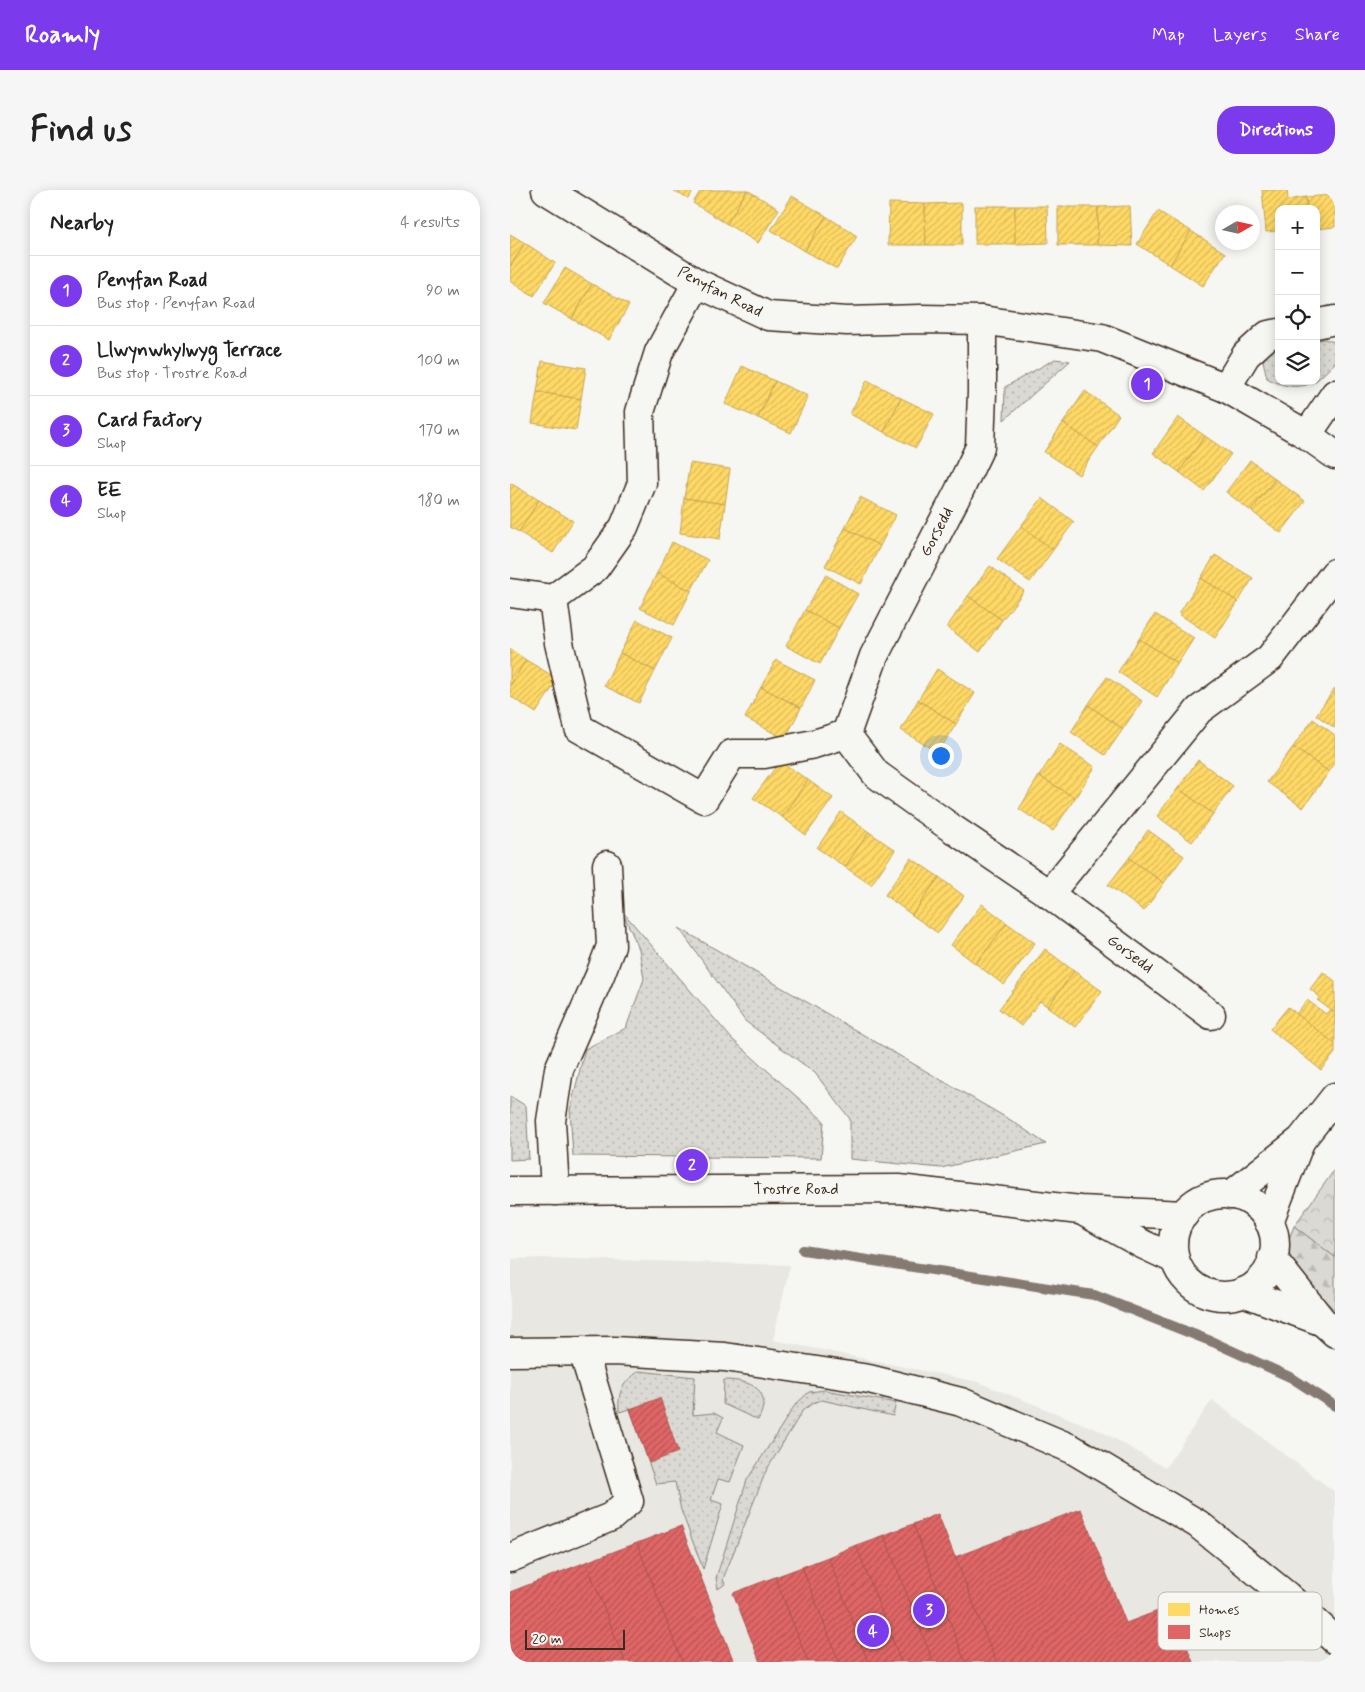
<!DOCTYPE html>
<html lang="en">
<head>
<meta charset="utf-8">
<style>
	:root { --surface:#fff; --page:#f6f6f6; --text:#222; --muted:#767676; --line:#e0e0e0; --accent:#7c3aed }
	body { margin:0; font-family:Mynerve,sans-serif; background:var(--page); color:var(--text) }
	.controls { position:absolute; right:15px; top:15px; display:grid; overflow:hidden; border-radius:10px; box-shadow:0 2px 12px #0003 }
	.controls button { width:45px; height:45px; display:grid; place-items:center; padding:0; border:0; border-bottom:1px solid var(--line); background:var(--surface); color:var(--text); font:25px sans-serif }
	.compass { position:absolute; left:705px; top:15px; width:45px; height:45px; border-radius:50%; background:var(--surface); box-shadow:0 2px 12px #0003; rotate:81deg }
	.scale { position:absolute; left:15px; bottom:12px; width:100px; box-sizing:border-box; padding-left:5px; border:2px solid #3b2a1e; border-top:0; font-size:14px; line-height:18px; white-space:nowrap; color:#3b2a1e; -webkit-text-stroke:4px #f6f6f2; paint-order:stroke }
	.you { position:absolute; left:430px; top:565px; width:18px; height:18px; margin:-12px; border:4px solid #fff; border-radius:50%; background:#1a73e8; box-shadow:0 0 0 8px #1a73e833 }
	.badge { display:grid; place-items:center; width:32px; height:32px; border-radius:50%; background:var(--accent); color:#fff; font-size:16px; font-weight:700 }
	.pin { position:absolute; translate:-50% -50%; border:2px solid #fff; box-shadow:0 1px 5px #0006 }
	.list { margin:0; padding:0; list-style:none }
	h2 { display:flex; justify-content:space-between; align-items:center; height:65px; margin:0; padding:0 20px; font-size:21px }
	h2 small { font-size:16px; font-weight:400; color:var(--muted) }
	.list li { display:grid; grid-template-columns:32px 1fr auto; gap:15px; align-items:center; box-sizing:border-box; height:70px; padding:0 20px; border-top:1px solid var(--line) }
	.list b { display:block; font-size:19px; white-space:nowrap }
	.list p { margin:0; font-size:16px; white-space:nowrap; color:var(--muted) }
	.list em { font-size:16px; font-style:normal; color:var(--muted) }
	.icon { flex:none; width:28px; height:28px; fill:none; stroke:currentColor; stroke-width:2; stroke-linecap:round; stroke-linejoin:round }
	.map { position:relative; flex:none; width:825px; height:1472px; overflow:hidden; border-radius:20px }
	header { display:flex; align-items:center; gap:30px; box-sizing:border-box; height:70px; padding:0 25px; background:var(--accent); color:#fff }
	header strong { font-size:24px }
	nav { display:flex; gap:28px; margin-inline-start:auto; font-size:18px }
	.intro { display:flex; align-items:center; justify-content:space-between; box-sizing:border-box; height:120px; padding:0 30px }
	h1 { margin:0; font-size:35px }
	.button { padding:12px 22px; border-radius:20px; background:var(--accent); color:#fff; font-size:18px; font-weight:700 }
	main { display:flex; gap:30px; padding:0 30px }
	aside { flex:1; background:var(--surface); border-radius:20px; box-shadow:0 2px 12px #0003 }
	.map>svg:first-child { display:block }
	.built { fill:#e8e7e2 }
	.grass { fill:url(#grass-dots); stroke:#8a8278 }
	.forest { fill:url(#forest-firs); stroke:#8a8278 }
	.park { fill:url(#park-crowns); stroke:#8a8278 }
	.homes { fill:url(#homes-hatch); stroke:#c4a450 }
	.shops { fill:url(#shops-hatch); stroke:#ae5450 }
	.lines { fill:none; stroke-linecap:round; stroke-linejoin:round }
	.stream { stroke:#857a71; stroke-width:10 }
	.minor-casing { stroke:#3b2a1e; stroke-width:31 }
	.major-casing { stroke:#3b2a1e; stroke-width:31 }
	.minor { stroke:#f6f6f2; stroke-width:28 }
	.major { stroke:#f6f6f2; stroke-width:28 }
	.labels { text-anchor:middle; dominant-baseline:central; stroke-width:5; stroke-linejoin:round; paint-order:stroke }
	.street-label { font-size:16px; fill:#3b2a1e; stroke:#f6f6f2 }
	.key { fill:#f6f6f2; stroke:#beb9b2; stroke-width:1 }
	.key-label { font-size:14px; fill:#3b2a1e }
</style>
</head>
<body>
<header>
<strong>Roamly</strong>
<nav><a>Map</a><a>Layers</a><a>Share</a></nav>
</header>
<div class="intro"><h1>Find us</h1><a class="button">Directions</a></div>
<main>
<aside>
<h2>Nearby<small>4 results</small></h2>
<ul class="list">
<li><span class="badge">1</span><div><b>Penyfan Road</b><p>Bus stop · Penyfan Road</p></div><em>90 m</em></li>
<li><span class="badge">2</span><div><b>Llwynwhylwyg Terrace</b><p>Bus stop · Trostre Road</p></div><em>100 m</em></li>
<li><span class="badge">3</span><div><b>Card Factory</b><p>Shop</p></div><em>170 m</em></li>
<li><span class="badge">4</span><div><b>EE</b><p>Shop</p></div><em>180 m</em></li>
</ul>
</aside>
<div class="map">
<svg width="825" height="1472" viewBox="0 0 825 1472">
	<defs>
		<pattern id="grass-dots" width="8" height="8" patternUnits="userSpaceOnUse" patternTransform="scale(1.25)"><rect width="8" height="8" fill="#dad9d3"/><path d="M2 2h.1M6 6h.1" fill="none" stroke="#bcbab5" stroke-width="1.8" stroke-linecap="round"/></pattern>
		<pattern id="forest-firs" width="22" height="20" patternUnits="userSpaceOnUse" patternTransform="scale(1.25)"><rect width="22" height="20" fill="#dad9d3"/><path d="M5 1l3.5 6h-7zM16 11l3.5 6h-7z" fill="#bcbab5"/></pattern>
		<pattern id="park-crowns" width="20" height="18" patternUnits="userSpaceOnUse" patternTransform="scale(1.25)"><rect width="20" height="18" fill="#dad9d3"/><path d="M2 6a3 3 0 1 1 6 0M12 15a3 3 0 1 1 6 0" fill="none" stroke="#bcbab5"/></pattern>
		<pattern id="homes-hatch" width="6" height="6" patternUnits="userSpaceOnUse" patternTransform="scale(1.25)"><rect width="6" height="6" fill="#ffd966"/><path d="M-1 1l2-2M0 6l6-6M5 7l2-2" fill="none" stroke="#dbba58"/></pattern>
		<pattern id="shops-hatch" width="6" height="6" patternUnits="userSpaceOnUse" patternTransform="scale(1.25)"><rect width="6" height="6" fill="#e06666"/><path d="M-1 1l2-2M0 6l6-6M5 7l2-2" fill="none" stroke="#b75453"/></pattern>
	</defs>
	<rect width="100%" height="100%" fill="#f6f6f2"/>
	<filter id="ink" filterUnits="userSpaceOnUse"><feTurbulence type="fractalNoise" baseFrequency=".02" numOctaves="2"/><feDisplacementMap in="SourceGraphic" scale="10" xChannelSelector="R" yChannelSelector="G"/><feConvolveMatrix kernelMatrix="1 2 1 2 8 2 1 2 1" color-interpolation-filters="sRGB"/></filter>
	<g filter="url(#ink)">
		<!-- built -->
		<polygon class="built" points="31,1068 280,1075 263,1150 468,1192 593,1242 655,1278 702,1210 825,1302 825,1472 0,1472 0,1069"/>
		<!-- grass -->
		<g class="grass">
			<polygon points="814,149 825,152 825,173 806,191 806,151"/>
			<path d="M769 158V191H806C790 200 772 197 757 188L753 171 761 160Z"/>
			<polygon points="545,169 560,171 494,230 495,197"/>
			<polygon points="112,721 222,849 314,931 311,968 63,966 60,920 75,859 116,838 134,789 129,759"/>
			<polygon points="169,738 502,931 536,954 431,978 340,969 340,929 305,883 235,831"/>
			<polygon points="0,906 16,916 19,969 0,970"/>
			<path d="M129 1181 185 1187 183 1225 204 1223 213 1228 207 1242 234 1255 220 1292 208 1289 201 1310 213 1314 193 1379 171 1320 165 1292 146 1294 120 1219 109 1222C108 1200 112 1194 129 1181Z"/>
			<path d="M214 1190C241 1190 264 1200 248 1230L213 1214Z"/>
			<polygon points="315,1200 386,1213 383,1226 312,1210 305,1212 293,1220 256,1281 213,1389 215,1394 208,1399 206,1388 237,1290 285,1215 299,1202"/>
		</g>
		<!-- forest -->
		<polygon class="forest" points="784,1036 825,1067 825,1120 784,1083 777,1054"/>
		<!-- park -->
		<polygon class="park" points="825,979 825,1067 784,1036"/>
		<!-- homes -->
		<g class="homes">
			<polygon points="163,0 184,0 178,9"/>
			<polygon points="191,0 237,0 217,34 183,13"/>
			<polygon points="237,0 269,19 248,53 217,34"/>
			<polygon points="752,0 777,0 778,10 796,7 797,19 769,19 769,41 756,42"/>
			<polygon points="822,0 825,0 825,37 806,39 806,19 797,19 796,7 823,5"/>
			<polygon points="282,6 316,26 295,61 261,40"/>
			<polygon points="379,13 415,14 416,55 378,55"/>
			<polygon points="452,13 452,55 416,55 415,14"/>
			<rect x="465" y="16" width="40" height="38"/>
			<polygon points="505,16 537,16 538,53 505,54"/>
			<polygon points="620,16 622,56 587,55 588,17"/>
			<polygon points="548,17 588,17 587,55 548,55"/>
			<polygon points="648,21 681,41 660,75 627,54"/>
			<polygon points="316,26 347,46 327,79 295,61"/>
			<polygon points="681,41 715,63 693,96 660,75"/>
			<polygon points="0,44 15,53 0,77"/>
			<polygon points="15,53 45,73 24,106 0,91 0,77"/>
			<polygon points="55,78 82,94 62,129 34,113"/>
			<polygon points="82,94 119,115 99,150 62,129"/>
			<polygon points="32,171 76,178 71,209 27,202"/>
			<polygon points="232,176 265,191 248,228 215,214"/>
			<polygon points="357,190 391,208 374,242 340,224"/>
			<polygon points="265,191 298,206 281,243 248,228"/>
			<polygon points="575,201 609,225 588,257 553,233"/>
			<polygon points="27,202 71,209 66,240 22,233"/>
			<polygon points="391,208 424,224 406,258 374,242"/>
			<polygon points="668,227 695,246 669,282 643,263"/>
			<polygon points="553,233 588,257 569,285 534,262"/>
			<polygon points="695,246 721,264 694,301 669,282"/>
			<polygon points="740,270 765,289 741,321 716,302"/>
			<polygon points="180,273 220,279 215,314 174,308"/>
			<polygon points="765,289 795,311 771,343 741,321"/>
			<polygon points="0,293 29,310 9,342 0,337"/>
			<polygon points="350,307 386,325 370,356 335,338"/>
			<polygon points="174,308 215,314 210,349 170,343"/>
			<polygon points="532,308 564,332 543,360 511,336"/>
			<polygon points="29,310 63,331 43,363 9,342"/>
			<polygon points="511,336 543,360 520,392 487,369"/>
			<polygon points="335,338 370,356 351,394 315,376"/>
			<polygon points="162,352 198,370 181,401 147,383"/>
			<polygon points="705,365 743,388 728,412 691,388"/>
			<polygon points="480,376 514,401 492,430 458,406"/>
			<polygon points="147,383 181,401 164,435 130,418"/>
			<polygon points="316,385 348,404 329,438 295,420"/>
			<polygon points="691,388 728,412 705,448 669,424"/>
			<polygon points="458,406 492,430 470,462 437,437"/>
			<polygon points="295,420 329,438 310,474 276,456"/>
			<polygon points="645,424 684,448 668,473 629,449"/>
			<polygon points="127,430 162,448 145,481 110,463"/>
			<polygon points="629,449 668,473 647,507 608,482"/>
			<polygon points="0,459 16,470 0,496"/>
			<polygon points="110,463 145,481 129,513 94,496"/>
			<polygon points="16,470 48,489 26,523 0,506 0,496"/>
			<polygon points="266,470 305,490 291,518 251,497"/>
			<polygon points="427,479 465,503 446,534 408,510"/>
			<polygon points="597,487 632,511 613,539 578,515"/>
			<polygon points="251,497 291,518 275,549 235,528"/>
			<polygon points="825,498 825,538 806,525"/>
			<polygon points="408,510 446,534 428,563 391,540"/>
			<polygon points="578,515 613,539 595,565 561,542"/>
			<polygon points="803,529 825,545 825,573 819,582 783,557"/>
			<polygon points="550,554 585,577 565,608 529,586"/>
			<polygon points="783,557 819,582 793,618 757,592"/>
			<polygon points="688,570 723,596 703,624 668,598"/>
			<polygon points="270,571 298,590 272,627 243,608"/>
			<polygon points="529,586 565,608 543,641 509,619"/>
			<polygon points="298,590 323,608 296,645 272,627"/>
			<polygon points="668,598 703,624 682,652 647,626"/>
			<polygon points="331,622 359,642 335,677 307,658"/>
			<polygon points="638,640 674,666 654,693 619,668"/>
			<polygon points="359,642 385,660 361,695 335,677"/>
			<polygon points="401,668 429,687 402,725 375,705"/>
			<polygon points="619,668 654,693 634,721 598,695"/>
			<polygon points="429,687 454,706 428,743 402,725"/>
			<polygon points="472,714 497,733 466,774 441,755"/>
			<polygon points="497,733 525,753 494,795 466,774"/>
			<polygon points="535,759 564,781 538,817 530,811 511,836 489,819"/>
			<polygon points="564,781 592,801 565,837 538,817"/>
			<polygon points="813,782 825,791 825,823 807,810 810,807 800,799"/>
			<polygon points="797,810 816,824 820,819 825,823 825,854 786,824"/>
			<polygon points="778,817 825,854 825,863 811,880 760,839"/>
		</g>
		<!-- shops -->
		<g class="shops">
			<polygon points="150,1208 168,1262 139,1273 120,1219"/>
			<polygon points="571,1319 616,1433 661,1416 683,1472 486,1472 445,1367"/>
			<polygon points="428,1324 445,1367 486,1472 455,1472 403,1334"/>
			<polygon points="403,1334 455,1472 423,1472 374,1345"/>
			<polygon points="171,1336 224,1472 172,1472 127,1353"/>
			<polygon points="374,1345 423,1472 391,1472 346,1355"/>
			<polygon points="127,1353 172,1472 115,1472 76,1372"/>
			<polygon points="346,1355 391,1472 358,1472 318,1367"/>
			<polygon points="318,1367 358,1472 329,1472 292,1377"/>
			<polygon points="76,1372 115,1472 0,1472 0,1402"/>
			<polygon points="292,1377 329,1472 298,1472 265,1387"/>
			<polygon points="265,1387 298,1472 250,1472 223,1403"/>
		</g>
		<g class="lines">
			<!-- stream -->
			<polyline class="stream" points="293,1060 584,1105 703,1152 782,1188 825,1216"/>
			<defs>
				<g id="minor">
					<polyline points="36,0 187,93 258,126 337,131 411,129 472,130 592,148 716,198 797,245 825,265"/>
					<polyline points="472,130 472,202 470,257 449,301 364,466 336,544 366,584 440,637 539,704 701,825"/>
					<polyline points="806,134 825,130"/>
					<polyline points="716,198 736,165 758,145 769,143"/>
					<polyline points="797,245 825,204"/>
					<polyline points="0,403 43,409 85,378 114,337 132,293 130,222 149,162 187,93"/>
					<polyline points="43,409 49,453 69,538 194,609 222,564 254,564 304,554 336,544"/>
					<polyline points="539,704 689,520 760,468 825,383"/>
					<polyline points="45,1001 41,931 49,879 90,785 101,756 97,675"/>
					<polyline points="721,1005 791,950 825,907"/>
					<polyline points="759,1032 790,952"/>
					<polyline points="0,1162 104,1161 215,1167 359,1189 451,1212 562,1259 688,1334 777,1406 825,1450"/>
					<polyline points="0,1368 101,1327 119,1311 73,1161"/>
				</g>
				<g id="major">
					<polyline points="0,1001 389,999 570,1020 674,1025"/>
					<circle cx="714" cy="1055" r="51"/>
					<polyline points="576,1023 632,1054 664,1069"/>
					<polyline points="762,1068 813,1132 825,1143"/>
					<polyline points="733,1102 813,1132"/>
				</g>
			</defs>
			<!-- minor casing -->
			<use href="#minor" class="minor-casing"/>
			<!-- major casing -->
			<use href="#major" class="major-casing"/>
			<!-- minor -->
			<use href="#minor" class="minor"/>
			<!-- major -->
			<use href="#major" class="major"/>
		</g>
	</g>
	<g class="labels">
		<!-- street labels -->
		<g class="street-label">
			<text transform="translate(210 102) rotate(27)">Penyfan Road</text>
			<text transform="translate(427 342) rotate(-62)">Gorsedd</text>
			<text transform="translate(620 764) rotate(37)">Gorsedd</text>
			<text x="286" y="999">Trostre Road</text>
		</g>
	</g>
	<!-- legend -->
	<rect x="648" y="1402" width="164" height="58" rx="8" class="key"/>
	<rect x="658" y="1413" width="22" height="13" fill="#ffd966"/>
	<rect x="658" y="1435" width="22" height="14" fill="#e06666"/>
	<g class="key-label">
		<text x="689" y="1424">Homes</text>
		<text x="689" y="1447">Shops</text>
	</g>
</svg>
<div class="controls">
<button>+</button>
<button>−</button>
<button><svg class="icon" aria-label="locate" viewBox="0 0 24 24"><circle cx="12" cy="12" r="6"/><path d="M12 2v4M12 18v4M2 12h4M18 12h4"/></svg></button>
<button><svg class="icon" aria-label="layers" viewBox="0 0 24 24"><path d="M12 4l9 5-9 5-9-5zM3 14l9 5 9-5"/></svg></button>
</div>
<svg class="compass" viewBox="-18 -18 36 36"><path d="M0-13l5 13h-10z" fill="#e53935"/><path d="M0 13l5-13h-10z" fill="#767676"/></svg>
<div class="scale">20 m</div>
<div class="you"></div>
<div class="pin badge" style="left:637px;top:194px">1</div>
<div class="pin badge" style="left:182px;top:975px">2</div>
<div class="pin badge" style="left:419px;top:1420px">3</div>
<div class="pin badge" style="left:363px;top:1441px">4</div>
</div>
</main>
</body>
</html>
